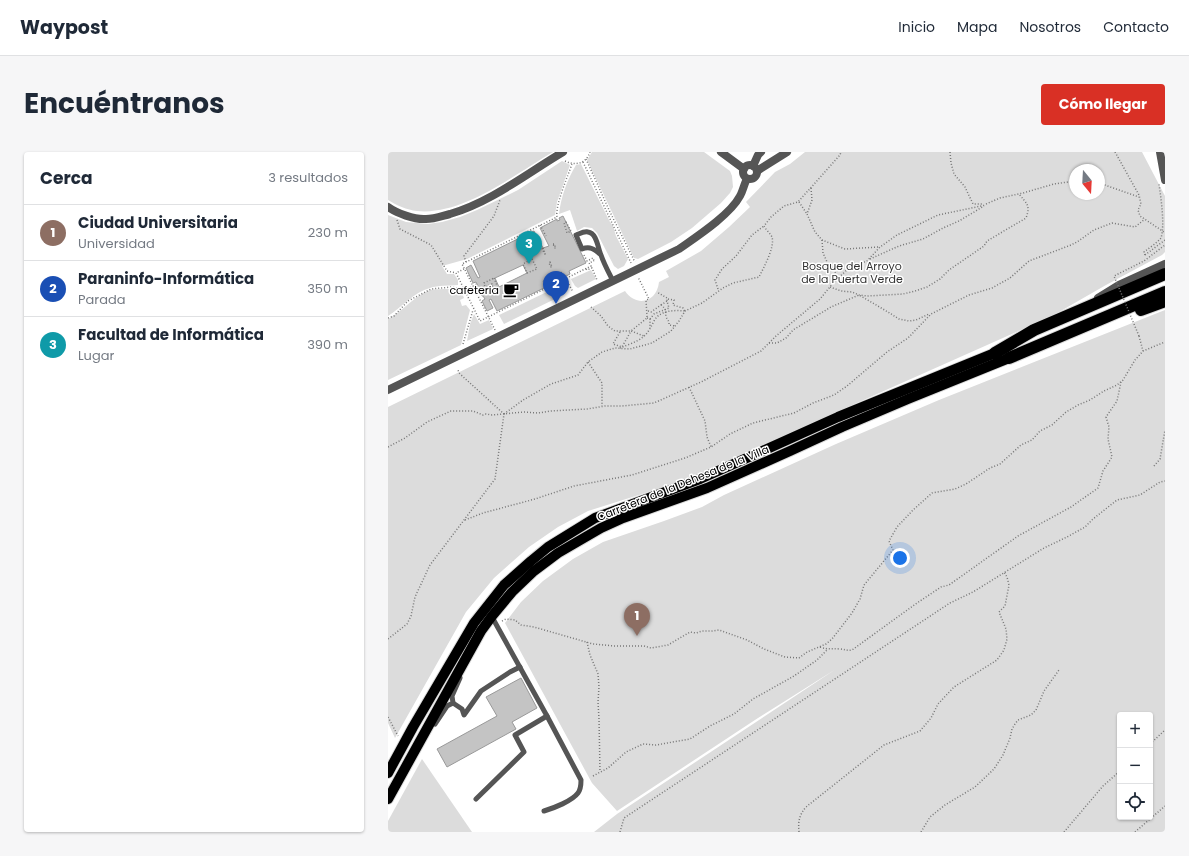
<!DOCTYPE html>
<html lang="es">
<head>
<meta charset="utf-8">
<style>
	:root { --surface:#fff; --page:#f6f6f7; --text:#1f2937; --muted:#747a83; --line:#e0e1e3; --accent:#d93025 }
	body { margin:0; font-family:Poppins,sans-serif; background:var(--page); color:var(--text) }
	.controls { position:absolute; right:12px; bottom:12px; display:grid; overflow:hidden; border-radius:4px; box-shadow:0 1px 3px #0004 }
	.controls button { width:36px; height:36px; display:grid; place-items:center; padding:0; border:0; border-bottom:1px solid var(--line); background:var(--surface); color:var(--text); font:20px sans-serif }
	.compass { position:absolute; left:681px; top:12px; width:36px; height:36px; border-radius:50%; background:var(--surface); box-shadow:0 1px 3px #0004; rotate:162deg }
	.you { position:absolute; left:512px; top:406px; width:14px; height:14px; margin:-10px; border:3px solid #fff; border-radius:50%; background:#1a73e8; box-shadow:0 0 0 6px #1a73e833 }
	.badge { display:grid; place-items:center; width:26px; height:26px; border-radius:50%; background:var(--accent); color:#fff; font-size:13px; font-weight:700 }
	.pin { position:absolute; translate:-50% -33px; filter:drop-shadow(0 1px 2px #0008) }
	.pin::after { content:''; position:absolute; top:21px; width:14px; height:12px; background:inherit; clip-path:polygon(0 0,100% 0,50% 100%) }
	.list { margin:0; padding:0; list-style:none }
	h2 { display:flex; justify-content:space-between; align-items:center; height:52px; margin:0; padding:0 16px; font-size:17px }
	h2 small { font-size:13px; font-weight:400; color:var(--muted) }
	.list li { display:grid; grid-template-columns:26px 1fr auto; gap:12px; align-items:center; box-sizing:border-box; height:56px; padding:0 16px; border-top:1px solid var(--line) }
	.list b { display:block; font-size:15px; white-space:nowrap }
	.list p { margin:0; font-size:13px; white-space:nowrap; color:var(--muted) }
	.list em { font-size:13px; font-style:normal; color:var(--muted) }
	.icon { flex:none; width:22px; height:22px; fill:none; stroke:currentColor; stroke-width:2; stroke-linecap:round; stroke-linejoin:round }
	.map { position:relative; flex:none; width:777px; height:680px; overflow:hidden; border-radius:4px }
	header { display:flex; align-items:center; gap:24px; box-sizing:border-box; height:56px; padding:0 20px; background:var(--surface); border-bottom:1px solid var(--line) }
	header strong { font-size:19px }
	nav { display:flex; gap:22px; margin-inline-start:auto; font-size:14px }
	.intro { display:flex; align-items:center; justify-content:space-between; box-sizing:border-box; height:96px; padding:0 24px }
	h1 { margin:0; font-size:28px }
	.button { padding:10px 18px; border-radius:4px; background:var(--accent); color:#fff; font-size:14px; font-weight:700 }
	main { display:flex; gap:24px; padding:0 24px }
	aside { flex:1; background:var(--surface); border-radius:4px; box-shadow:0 1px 3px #0004 }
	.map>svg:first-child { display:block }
	.green { fill:#dcdcdc; fill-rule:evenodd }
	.building { fill:#c4c4c4; stroke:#999; fill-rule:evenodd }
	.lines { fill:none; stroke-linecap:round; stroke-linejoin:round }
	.primary-casing { stroke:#dbdbdb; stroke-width:12 }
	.highway-casing { stroke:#dbdbdb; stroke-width:14 }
	.path { stroke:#777; stroke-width:1.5; stroke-dasharray:1 2; stroke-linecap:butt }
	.lane { stroke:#555; stroke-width:5 }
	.street { stroke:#555; stroke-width:8 }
	.primary { stroke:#000; stroke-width:10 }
	.highway { stroke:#000; stroke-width:12 }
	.path-bridge { stroke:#777; stroke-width:1.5; stroke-dasharray:1 2; stroke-linecap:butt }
	.labels { text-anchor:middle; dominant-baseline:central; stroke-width:3; stroke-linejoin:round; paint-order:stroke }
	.park-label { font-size:11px; fill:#333; stroke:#fff }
	.poi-label { font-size:11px; fill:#000; stroke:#fff; text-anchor:end }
	.street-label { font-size:11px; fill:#000; stroke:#fff }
</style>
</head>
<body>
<header>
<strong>Waypost</strong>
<nav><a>Inicio</a><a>Mapa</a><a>Nosotros</a><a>Contacto</a></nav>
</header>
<div class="intro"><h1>Encuéntranos</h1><a class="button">Cómo llegar</a></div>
<main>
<aside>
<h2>Cerca<small>3 resultados</small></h2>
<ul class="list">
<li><span class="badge" style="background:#8d6e63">1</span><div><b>Ciudad Universitaria</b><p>Universidad</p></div><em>230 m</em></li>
<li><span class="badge" style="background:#1a4fb4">2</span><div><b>Paraninfo-Informática</b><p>Parada</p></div><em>350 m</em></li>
<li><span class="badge" style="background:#0f9aa8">3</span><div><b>Facultad de Informática</b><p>Lugar</p></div><em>390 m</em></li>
</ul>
</aside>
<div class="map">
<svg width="777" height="680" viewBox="0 0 777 680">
	<rect width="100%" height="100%" fill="#fff"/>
	<!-- green -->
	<g class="green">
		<path d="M0 0H165C127 22 75 64 29 59 19 58 8 53 0 48Z"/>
		<polygon points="204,0 316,0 342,19 344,24 345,35 342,41 333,51 304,76 283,90 250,107 246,106 199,8"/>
		<path d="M417 0H754L777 44V100L774 103 718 133 664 164 289 331 200 359 170 375 141 395 106 426 78 460 7 586 0 571V255L237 139C249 156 269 150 271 130L281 125 278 119 313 99 341 75 362 55 358 50 387 20 402 12ZM687 18H711V42H687Z"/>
		<path d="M174 9 182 13 169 50 167 63 79 107 54 114 59 122H66L70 128V133C61 134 50 133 42 136 26 140 14 155 0 164V63L18 70 40 72 54 70 72 65 89 58 130 38Z"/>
		<path d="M193 12 222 70 225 74 228 84 240 107 236 114 230 117 226 114 209 81 204 76 196 75 189 79 182 58 171 62C173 45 179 28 188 13Z"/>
		<polygon points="203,118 208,127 190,136 187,134 183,127"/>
		<polygon points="171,134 175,141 173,144 116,172 111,163"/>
		<path d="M58 137H66L74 141 76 146 72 148 74 154 78 153 82 158 73 193 0 228V167C15 159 26 144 42 138 47 137 53 137 58 137Z"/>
		<path d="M777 158V680H206L229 662 448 517 370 566 229 659 204 631 117 471 133 450 155 429 185 407 215 390 276 369 314 355 336 343 448 292 551 248ZM732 563H762V665H732Z"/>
		<polygon points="86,162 92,172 101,168 105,177 79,189 82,172"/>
		<polygon points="34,607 84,680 0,680 0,669"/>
	</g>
	<!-- building -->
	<g class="building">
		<path d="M175 64 198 111 181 119 182 122 160 133 158 127 155 129 158 135 109 159 103 147 101 148 105 156 99 159 94 149 97 147 95 144H94L88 136 90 134 88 130 85 131 78 116 83 113 90 126 92 125 85 109 146 79 155 96 161 94 152 76 169 67V69L172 68 171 66ZM135 113 139 121 111 135 107 126Z"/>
		<polygon points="133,526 149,556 124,570 128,577 59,615 49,597 109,564 98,545"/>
	</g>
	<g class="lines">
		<defs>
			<g id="primary">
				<polyline points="0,621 25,575 86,471 116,433 143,409 160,395 207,366 312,327 450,265 607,201"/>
				<polyline points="0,647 93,479 104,464 124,440 146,419 170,401 213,376 235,366 319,336 402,299 454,275 520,247 621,206"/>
			</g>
			<g id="highway">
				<polyline points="753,158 777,149"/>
				<polyline points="607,201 646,178 777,122"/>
				<polyline points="621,206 777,140"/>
			</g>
		</defs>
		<!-- primary casing -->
		<use href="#primary" class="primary-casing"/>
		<!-- highway casing -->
		<use href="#highway" class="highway-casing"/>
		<!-- path -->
		<g class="path">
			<polyline points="562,0 563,11 566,22 577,35 585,52 595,52"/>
			<polyline points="727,0 751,43 753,52 750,58 752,64 776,80"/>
			<polyline points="198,7 222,60 246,108 248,109"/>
			<path d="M177 9C187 14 198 12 202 0"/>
			<polyline points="195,10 243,111"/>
			<polyline points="711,31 751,45"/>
			<polyline points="423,36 424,48 419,62 427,80 434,88 457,97 491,95"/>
			<polyline points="411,50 419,62"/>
			<polyline points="598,52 612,46 635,41 666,32 687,29"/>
			<polyline points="9,68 12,77 43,93 59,119 68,121"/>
			<polygon points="178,70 183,79 179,81 176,71"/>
			<polyline points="152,73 158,84"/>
			<polyline points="434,88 435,101 440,112 446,117 450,127"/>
			<polygon points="165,92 166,92 168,96 167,96"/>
			<polygon points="155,96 157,101 157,102 154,97"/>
			<polyline points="196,103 199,109 205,106 206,109"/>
			<path d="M757 103 756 100C761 96 769 91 773 86 777 73 773 47 771 32"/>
			<polyline points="757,103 777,88"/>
			<polygon points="144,107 149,117 139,121 135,112"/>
			<polyline points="482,107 511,94 535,87 555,76 571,69 596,54"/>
			<polyline points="78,110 76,104 106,64 112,48"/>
			<polygon points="162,110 164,115 163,115 161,111"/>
			<polyline points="76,117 68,121 92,169 203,114 201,111 206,109"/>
			<polyline points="198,117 199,118 204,116 209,128"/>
			<polyline points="173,120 176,127"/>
			<polygon points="106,126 110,136 100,141 98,137 105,134 104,132 97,135 96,131"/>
			<polyline points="178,127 185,140"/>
			<path d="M442 135 453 139 464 140 471 143 479 144 515 142 527 139 539 135 552 127 561 118 596 94 599 89 638 66C643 53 638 51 631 42"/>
			<polyline points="330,137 327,128 334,117 348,104 364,83 376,74"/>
			<polyline points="280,147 286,148 285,153 295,156 297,159"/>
			<polyline points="273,153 279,149"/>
			<polyline points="203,155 213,164 220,174 227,179 243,179 259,166 259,164 258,148 261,147 250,125"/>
			<path d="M260 159 263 160 273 153C279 158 277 158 278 165L281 170V173L287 174"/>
			<polyline points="0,166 6,164 20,149 43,137 64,135 77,138 89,132"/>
			<polyline points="259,166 262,167 262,176"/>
			<polyline points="262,167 266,162 281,156 279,149 279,146 269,140"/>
			<path d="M107 178 74 112 169 65C167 53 180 24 184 12"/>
			<polyline points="232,180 229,185 225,192 234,195 243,179 256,184"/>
			<polyline points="751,184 755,199"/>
			<polyline points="381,191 389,191 398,186 405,178 443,155 471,143 500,160 511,167 521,169 528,168 541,162"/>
			<polyline points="75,192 85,158"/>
			<path d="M232 196C239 193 249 190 255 185 260 181 263 175 266 169 272 158 286 158 297 159"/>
			<polyline points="200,210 214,231 214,254"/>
			<polyline points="301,235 317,269 319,285 323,295"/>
			<path d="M116 262 135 248 163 232 190 223 200 210 214 200 227 196 242 197 264 191 283 179 291 169 297 159 314 151 335 136 345 131 371 125C376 115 387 95 384 85 382 81 378 78 376 74L383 65 396 54 410 50 452 3 453 0"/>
			<polyline points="0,295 17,286 39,270 63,259 85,259 95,263 98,262 104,263 136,260 150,261 163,259 199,257 217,254 234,254 266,251 313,230 373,199 388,184 432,147 446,130 462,115 479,109 492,95 509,83 550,63 598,53"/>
			<polyline points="766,314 772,307 777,278"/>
			<polyline points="77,368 95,361 147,347 186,334 244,323 297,306 323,295 342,282 365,271 406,261 425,251 446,243 459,234 499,200 520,186 543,162 581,143 604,136 622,126 641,109 683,93 689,90 706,78 724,71 747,75 757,67"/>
			<polyline points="114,469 118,467 127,468 133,473 146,475 205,492 227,494 256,494 263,496 280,493 302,480 308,481 314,479 324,479 331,478 359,488 376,497 397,505 411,506 419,500 438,492 444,487 464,461 472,447 476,433 505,398 501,389 509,375 525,358 544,341 567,337 578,332 602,316 612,312 633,293 644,288 652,279 664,273 678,260 690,253 702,248 716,239 729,233 735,228 747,208 755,199 777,190"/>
			<polyline points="0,487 19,472 23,464 27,445 42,413 107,327 116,262 71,221 70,218"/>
			<polyline points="199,490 202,503 210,522 211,535 210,550 211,567 212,620"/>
			<path d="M432 495C440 498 443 496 451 497 456 497 459 499 464 498L529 451 553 435 561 433 630 384 683 355 710 336 715 319 724 305 720 287 721 275 718 265 729 249 733 230"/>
			<polyline points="0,565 10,584"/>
			<polyline points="762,592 777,578"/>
			<polyline points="205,624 220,616 238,600 255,592 268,593 302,587 322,574 346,562 365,547 406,524 429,508 439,498"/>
			<polyline points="232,680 236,666 562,451 585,440 656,396 679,385 697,375 705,367 729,348 752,343 772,330 777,329"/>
			<path d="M411 680C410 670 411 663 418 655L496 593 532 579 543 566 550 552 566 535 609 508 616 498 619 487 618 477 611 460 617 454 621 433 619 425 616 420"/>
			<polyline points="533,680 542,665 557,653 587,635 606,617 615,603 622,586 624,577 627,572 630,568 643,563 648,558 656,539 671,518"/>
			<polyline points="676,680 715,634 732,619"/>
			<polyline points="747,680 777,654"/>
		</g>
		<!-- lane -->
		<g class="lane">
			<path d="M212 102C206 97 202 94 194 97L188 83C191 82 196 79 200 80 209 81 210 97 213 103 216 112 221 121 225 129"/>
			<path d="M104 465 159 564 193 628C193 633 193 637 190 641 184 649 166 656 156 659"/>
			<polyline points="65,551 74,557 76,563 93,539 122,520 132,515"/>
			<polyline points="47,572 59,554 65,551 64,544 72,526"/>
			<polyline points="88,647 136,600 127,583 159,564"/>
		</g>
		<!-- street -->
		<g class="street">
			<polyline points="333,0 356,17"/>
			<polyline points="772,0 777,28"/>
			<circle cx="362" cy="20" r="7"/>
			<polyline points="365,14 370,3 373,0"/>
			<polyline points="369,19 399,0"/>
			<path d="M0 55C8 61 27 68 38 67 46 67 54 64 62 62 103 50 138 22 175 0"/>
			<polyline points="710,146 731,133 777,112"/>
			<path d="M0 238 291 97C308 85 342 63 352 44 355 39 356 32 359 27"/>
		</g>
		<!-- primary -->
		<use href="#primary" class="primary"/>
		<!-- highway -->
		<use href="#highway" class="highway"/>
		<!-- path-bridge -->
		<polyline class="path-bridge" points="751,184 726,124 756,109 777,93"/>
	</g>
	<!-- icons -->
	<defs>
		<symbol id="cafe-bare" viewBox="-9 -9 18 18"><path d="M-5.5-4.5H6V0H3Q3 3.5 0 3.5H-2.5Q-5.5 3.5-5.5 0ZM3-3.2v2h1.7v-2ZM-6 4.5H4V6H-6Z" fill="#000" stroke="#fff" stroke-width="2.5" paint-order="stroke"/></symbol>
	</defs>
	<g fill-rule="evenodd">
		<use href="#cafe-bare" x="112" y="127" width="22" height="22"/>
	</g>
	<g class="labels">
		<!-- park labels -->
		<g class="park-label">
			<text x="464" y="114">Bosque del Arroyo<tspan x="464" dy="13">de la Puerta Verde</tspan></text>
		</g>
		<!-- poi labels -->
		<g class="poi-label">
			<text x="111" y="138">cafeteria</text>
		</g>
		<!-- street labels -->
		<g class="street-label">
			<text transform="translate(295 331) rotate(-22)">Carretera de la Dehesa de la Villa</text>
		</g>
	</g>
</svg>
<div class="controls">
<button>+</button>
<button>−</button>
<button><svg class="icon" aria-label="locate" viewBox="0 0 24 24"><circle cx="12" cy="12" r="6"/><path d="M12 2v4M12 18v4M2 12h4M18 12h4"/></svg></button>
</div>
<svg class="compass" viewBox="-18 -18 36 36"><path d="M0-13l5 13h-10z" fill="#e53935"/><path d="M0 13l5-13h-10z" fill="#747a83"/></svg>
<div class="you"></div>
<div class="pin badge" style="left:249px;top:484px;background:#8d6e63">1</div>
<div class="pin badge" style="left:168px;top:152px;background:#1a4fb4">2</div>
<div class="pin badge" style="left:141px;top:112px;background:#0f9aa8">3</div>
</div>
</main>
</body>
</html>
